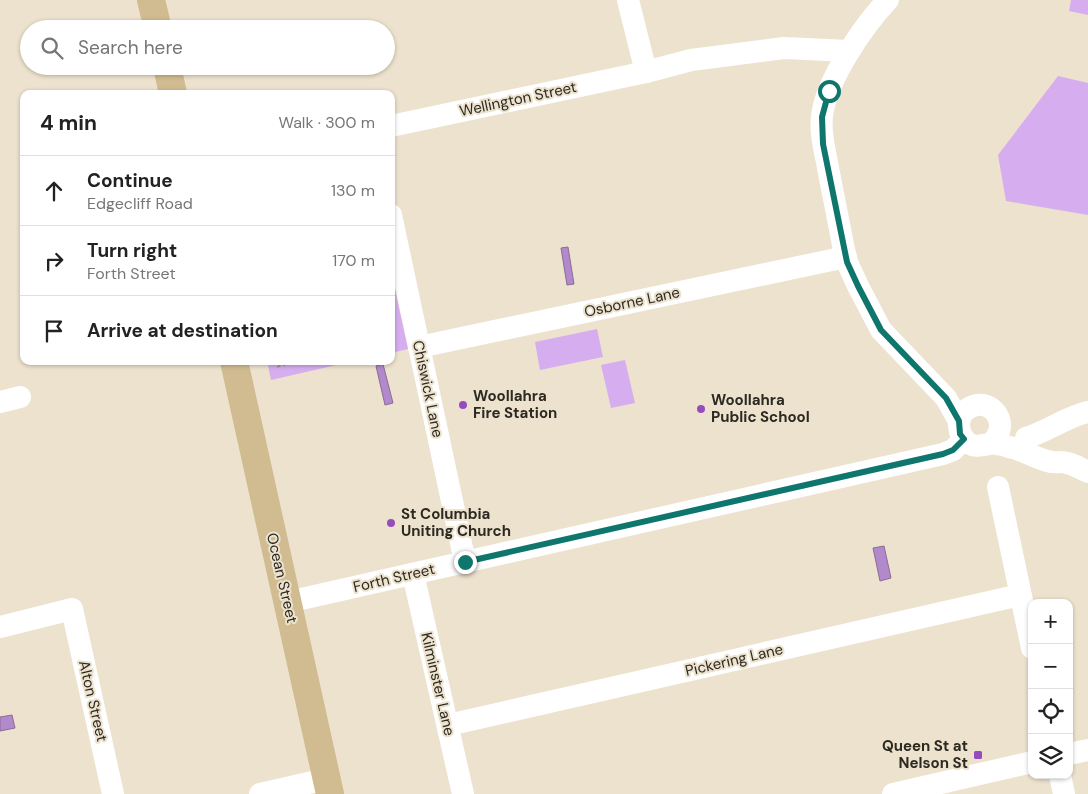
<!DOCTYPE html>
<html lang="en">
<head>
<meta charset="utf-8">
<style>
	:root { --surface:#fff; --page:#f6f6f6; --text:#222; --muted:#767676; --line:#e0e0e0 }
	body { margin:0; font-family:"DM Sans",sans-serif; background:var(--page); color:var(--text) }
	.controls { position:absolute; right:15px; bottom:15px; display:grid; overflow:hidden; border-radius:10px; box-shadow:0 1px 4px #0004 }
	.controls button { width:45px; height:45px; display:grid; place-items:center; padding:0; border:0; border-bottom:1px solid var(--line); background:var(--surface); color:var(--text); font:25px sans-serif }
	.stop { position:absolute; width:15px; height:15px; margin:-11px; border:4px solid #0f766e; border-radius:50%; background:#fff }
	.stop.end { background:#0f766e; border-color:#fff; box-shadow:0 1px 5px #0008 }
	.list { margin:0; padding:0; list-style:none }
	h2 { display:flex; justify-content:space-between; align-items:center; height:65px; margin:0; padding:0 20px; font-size:21px }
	h2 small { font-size:16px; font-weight:400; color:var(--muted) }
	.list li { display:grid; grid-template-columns:32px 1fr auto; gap:15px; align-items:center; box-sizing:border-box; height:70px; padding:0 20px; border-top:1px solid var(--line) }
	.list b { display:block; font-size:19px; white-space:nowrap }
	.list p { margin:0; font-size:16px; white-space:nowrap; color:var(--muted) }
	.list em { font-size:16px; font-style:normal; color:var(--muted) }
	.icon { flex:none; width:28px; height:28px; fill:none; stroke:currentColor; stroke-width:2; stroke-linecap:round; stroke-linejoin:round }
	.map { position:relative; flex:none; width:1088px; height:794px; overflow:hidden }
	.search { position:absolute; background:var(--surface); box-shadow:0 1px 4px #0004; left:20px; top:20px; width:375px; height:55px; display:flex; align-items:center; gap:12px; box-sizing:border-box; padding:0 18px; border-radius:28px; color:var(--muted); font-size:19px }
	.panel { position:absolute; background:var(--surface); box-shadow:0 1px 4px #0004; left:20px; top:90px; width:375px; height:275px; border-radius:10px }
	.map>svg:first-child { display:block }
	.green { fill:#d6aef0 }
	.water { fill:#b289cb; stroke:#8a6c98 }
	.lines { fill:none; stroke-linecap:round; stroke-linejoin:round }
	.path { stroke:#a29b8b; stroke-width:3; stroke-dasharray:2.5 2.5; stroke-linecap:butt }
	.minor { stroke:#fff; stroke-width:22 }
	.major { stroke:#d0bc90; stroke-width:28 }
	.route { stroke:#0f766e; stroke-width:6 }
	.poi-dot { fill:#964cbe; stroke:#ece2ce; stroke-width:2 }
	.labels { text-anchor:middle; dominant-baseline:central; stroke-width:4; stroke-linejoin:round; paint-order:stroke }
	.street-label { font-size:15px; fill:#2c2921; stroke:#ece2ce }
	.poi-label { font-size:15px; font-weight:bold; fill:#2c2921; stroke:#ece2ce; text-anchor:start }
</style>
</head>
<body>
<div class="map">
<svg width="1088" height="794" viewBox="0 0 1088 794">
	<rect width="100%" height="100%" fill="#ece2ce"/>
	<!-- green -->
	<g class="green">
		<polygon points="1071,0 1088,0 1088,15 1069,11"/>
		<polygon points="1058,76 1088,83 1088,215 1006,201 998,155"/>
		<polygon points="391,271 408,349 391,353"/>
		<polygon points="597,329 603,357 540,370 535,342"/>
		<polygon points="625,360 635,403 611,408 601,365"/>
		<polygon points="267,361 354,361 271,380"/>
	</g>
	<!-- water -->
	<g class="water">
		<polygon points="568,247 574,284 567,285 561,248"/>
		<polygon points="383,364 393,403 385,405 376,366"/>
		<polygon points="884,546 891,578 880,581 873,548"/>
		<polygon points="12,715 15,728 0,731 0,717"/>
	</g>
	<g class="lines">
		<!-- path -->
		<polyline class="path" points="277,361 278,366 296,361"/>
		<!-- minor -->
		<g class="minor">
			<polyline points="628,0 646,72"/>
			<path d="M888 0C863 26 826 81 822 116 820 131 824 148 827 162 832 190 838 218 843 245L847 262 858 286 881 330 946 398 959 421"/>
			<polyline points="391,126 646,72 691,60 784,48 849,51"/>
			<polyline points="391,215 465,562"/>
			<polyline points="419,347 846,257"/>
			<polyline points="0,402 20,397"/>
			<path d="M1026 438C1048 431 1066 417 1088 412"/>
			<path d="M990 444C1015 424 988 392 966 410 956 418 957 435 968 443 976 448 981 445 990 444 995 443 1003 445 1009 447 1023 449 1037 460 1052 462 1057 463 1062 461 1067 463 1074 464 1081 469 1088 472"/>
			<polyline points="998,487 1032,648"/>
			<polyline points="413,574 463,794"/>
			<polyline points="288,602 943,454 953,450 964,439"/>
			<polyline points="0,627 72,609 113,794"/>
			<polyline points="448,725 1020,595"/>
			<polyline points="1069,754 1088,750"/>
			<polyline points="1060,775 1064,794"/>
			<polyline points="260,794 326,779"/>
			<polyline points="893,794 1032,762"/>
		</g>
		<!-- major -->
		<g class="major">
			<polyline points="151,0 158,29"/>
			<polyline points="167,66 173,94"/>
			<polyline points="234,361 330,794"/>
		</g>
	</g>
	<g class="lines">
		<!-- route -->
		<polyline class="route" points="465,562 943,454 953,450 964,439 960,434 959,421 946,398 881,330 858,286 847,262 823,144 822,117 829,91"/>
	</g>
	<!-- markers -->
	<g class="poi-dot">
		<circle cx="463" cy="405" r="5"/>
		<circle cx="701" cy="409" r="5"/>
		<circle cx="391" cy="523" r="5"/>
		<rect x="973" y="750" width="10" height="10" rx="2.5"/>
	</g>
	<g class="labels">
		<!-- street labels -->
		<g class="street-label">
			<text transform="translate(518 99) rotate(-12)">Wellington Street</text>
			<text transform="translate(632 302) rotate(-12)">Osborne Lane</text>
			<text transform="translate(428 389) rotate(78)">Chiswick Lane</text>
			<text transform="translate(282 578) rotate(77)">Ocean Street</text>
			<text transform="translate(394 578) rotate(-13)">Forth Street</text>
			<text transform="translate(734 660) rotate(-13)">Pickering Lane</text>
			<text transform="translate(438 684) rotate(77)">Kilminster Lane</text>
			<text transform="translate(93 701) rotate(77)">Alton Street</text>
		</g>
		<!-- poi labels -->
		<g class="poi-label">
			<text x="473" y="396">Woollahra<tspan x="473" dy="17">Fire Station</tspan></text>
			<text x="711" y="400">Woollahra<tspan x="711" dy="17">Public School</tspan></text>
			<text x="401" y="514">St Columbia<tspan x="401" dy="17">Uniting Church</tspan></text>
			<text x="968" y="746" text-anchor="end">Queen St at<tspan x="968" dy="17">Nelson St</tspan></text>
		</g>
	</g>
</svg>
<div class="controls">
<button>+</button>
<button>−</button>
<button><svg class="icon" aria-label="locate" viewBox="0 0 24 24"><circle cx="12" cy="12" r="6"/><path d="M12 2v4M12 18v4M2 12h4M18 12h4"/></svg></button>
<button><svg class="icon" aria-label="layers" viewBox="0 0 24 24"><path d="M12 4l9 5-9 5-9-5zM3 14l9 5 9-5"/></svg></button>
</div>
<div class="stop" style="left:829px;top:91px"></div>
<div class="stop end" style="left:465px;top:562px"></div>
<div class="search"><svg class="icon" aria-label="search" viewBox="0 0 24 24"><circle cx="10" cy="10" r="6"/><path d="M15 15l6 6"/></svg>Search here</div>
<section class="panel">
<h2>4 min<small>Walk · 300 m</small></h2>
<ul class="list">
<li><svg class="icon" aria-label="ahead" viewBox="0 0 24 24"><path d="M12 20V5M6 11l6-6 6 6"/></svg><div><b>Continue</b><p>Edgecliff Road</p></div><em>130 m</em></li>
<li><svg class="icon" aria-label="right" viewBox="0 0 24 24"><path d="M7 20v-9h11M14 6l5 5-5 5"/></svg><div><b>Turn right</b><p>Forth Street</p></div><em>170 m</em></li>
<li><svg class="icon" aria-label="arrive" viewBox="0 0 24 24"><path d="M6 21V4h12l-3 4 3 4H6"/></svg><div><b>Arrive at destination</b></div></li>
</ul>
</section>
</div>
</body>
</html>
